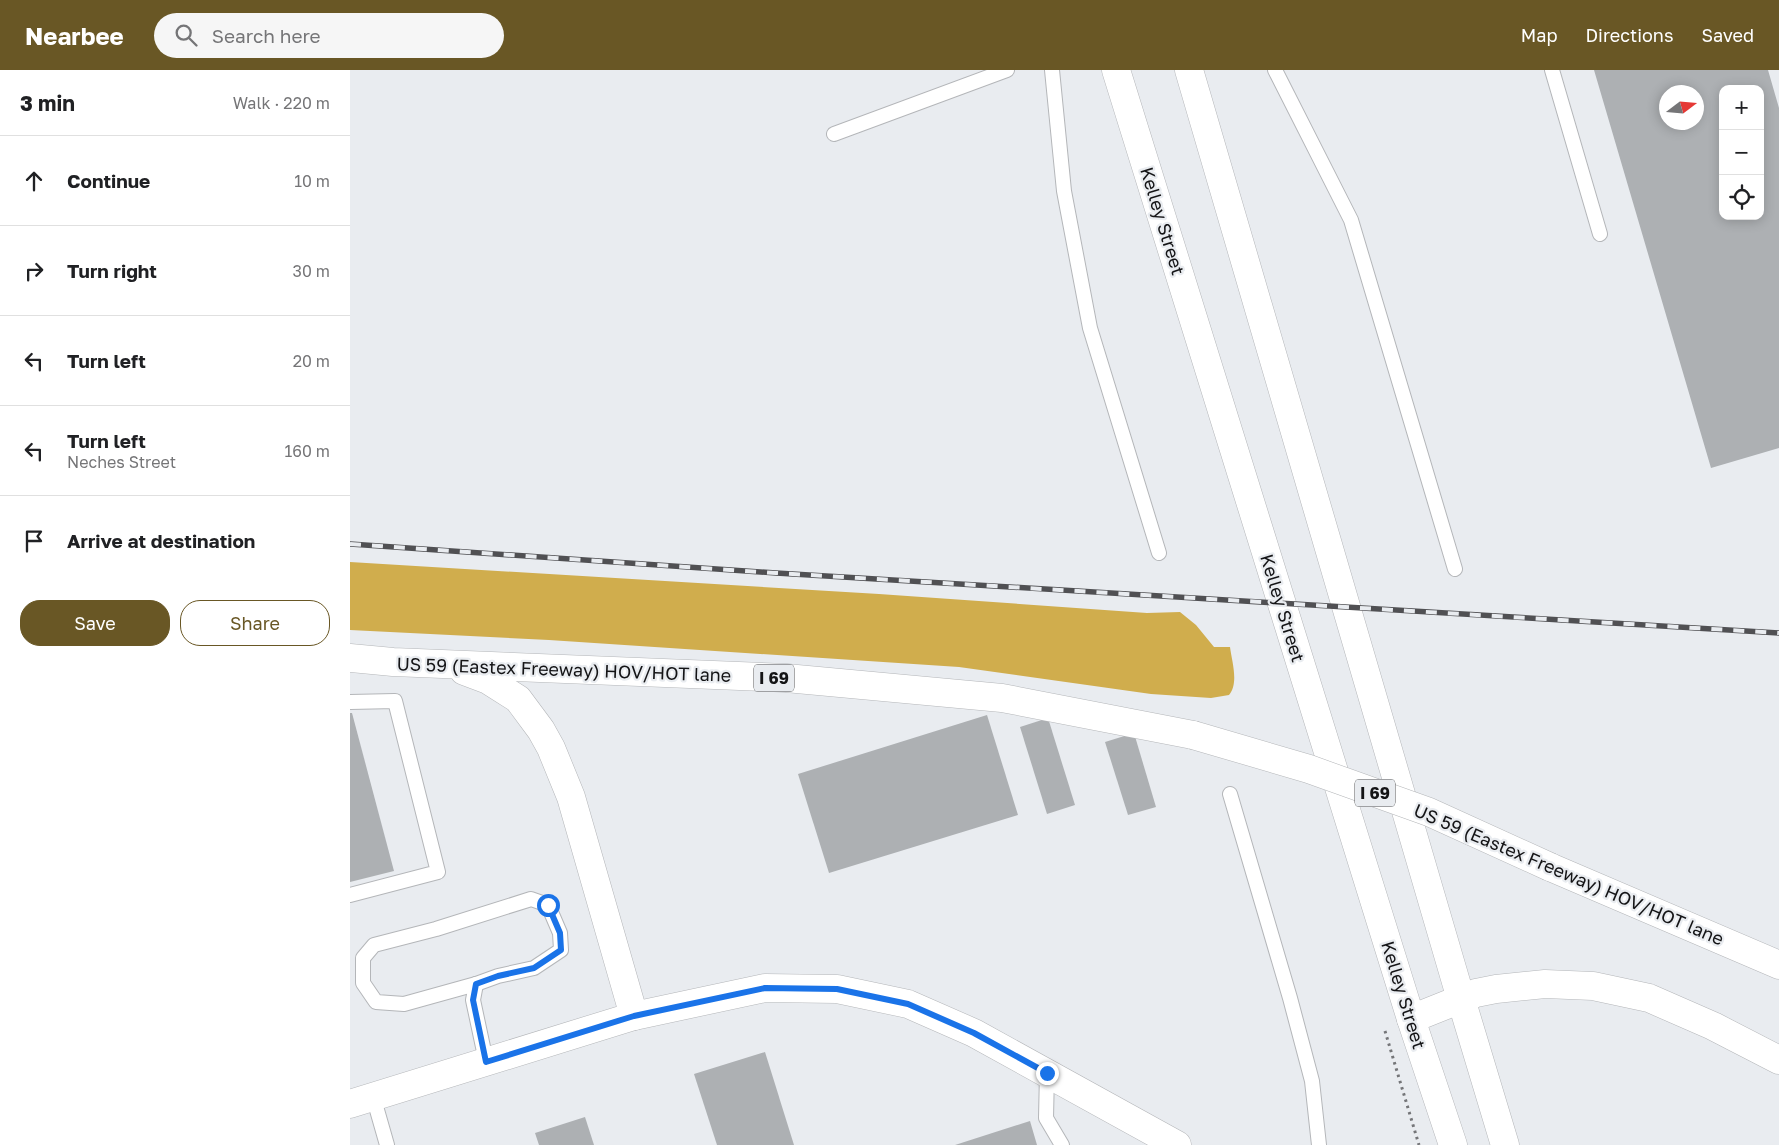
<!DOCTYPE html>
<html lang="en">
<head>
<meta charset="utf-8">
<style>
	:root { --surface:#fff; --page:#f6f6f6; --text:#202124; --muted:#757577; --line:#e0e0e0; --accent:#695725 }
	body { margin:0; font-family:"Golos Text",sans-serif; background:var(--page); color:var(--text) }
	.controls { position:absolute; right:15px; top:15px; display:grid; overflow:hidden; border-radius:10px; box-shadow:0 2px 12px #0003 }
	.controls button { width:45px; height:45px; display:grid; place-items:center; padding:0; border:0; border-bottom:1px solid var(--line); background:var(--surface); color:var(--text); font:25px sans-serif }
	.compass { position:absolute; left:1309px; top:15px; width:45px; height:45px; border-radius:50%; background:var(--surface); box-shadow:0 2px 12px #0003; rotate:74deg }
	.stop { position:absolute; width:15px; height:15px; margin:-11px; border:4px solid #1a73e8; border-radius:50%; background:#fff }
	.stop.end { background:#1a73e8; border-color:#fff; box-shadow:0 1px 5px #0008 }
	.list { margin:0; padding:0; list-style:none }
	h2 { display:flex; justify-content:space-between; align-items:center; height:65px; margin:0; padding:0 20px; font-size:21px }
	h2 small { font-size:16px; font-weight:400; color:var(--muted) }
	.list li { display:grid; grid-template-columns:32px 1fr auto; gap:15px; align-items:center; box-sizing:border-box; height:90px; padding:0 20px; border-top:1px solid var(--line) }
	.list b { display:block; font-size:19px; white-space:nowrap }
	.list p { margin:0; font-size:16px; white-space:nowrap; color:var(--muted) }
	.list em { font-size:16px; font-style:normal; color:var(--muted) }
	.actions { display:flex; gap:10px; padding:15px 20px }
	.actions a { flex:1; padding:11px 0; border:1px solid var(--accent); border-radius:20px; text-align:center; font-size:18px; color:var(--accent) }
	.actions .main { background:var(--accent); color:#fff }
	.icon { flex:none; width:28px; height:28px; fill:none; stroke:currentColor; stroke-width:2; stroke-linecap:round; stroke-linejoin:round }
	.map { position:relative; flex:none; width:1429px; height:1075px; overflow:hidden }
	header { display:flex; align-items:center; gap:30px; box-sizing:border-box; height:70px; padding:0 25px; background:var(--accent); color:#fff }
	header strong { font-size:24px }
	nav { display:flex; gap:28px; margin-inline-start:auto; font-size:18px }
	.search { width:350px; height:45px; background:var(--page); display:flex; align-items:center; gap:12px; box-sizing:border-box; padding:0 18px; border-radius:28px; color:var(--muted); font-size:19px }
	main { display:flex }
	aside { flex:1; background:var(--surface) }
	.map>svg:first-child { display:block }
	.forest { fill:#d0ad4d }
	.building { fill:#adb0b3; fill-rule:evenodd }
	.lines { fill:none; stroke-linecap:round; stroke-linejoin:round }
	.service-casing { stroke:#b4b6b9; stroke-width:16 }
	.secondary-casing { stroke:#b4b6b9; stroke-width:29 }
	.motorway-casing { stroke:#b4b6b9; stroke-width:29 }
	.path { stroke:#747578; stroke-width:3; stroke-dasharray:2.5 4; stroke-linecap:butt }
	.service { stroke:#fff; stroke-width:14 }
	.secondary { stroke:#fff; stroke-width:28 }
	.motorway { stroke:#fff; stroke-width:28 }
	.rail-casing { stroke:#505053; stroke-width:5.5 }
	.rail { stroke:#e9ecf0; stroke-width:4; stroke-dasharray:11; stroke-linecap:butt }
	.motorway-bridge-casing { stroke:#b4b6b9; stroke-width:29; stroke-linecap:butt }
	.motorway-bridge { stroke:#fff; stroke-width:28 }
	.route { stroke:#1a73e8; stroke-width:6 }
	.labels { text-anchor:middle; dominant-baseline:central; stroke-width:4.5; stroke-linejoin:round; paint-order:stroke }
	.shield { fill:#e9ecf0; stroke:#545557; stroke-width:1 }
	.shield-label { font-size:16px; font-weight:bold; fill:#141416 }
	.street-label { font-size:18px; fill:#141416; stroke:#e9ecf0 }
</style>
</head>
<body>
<header>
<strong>Nearbee</strong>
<div class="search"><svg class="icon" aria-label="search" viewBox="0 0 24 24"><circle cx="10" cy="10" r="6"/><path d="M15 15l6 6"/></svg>Search here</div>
<nav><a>Map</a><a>Directions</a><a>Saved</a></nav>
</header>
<main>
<aside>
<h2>3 min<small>Walk · 220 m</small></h2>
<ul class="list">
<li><svg class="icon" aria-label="ahead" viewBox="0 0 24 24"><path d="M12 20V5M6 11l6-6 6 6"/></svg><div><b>Continue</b></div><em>10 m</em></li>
<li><svg class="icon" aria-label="right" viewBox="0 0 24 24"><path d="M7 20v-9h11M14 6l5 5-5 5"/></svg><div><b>Turn right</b></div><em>30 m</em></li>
<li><svg class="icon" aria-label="left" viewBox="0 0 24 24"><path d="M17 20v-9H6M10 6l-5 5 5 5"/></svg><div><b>Turn left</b></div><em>20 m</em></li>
<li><svg class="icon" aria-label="left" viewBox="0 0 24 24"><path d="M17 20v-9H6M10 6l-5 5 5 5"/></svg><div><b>Turn left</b><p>Neches Street</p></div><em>160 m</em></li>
<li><svg class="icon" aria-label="arrive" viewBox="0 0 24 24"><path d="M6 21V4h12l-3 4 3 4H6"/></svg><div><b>Arrive at destination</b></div></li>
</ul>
<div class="actions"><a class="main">Save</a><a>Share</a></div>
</aside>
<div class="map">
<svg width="1429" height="1075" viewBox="0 0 1429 1075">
	<rect width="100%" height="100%" fill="#e9ecf0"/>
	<!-- forest -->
	<path class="forest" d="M0 492 529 524 797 543 830 542 846 555 864 577H880C882 592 889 613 879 625L861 628 801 624 609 597 199 570 0 560Z"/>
	<!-- building -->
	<g class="building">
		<path d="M1244 0H1418L1429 38V378L1361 398ZM1373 19H1410V146H1373ZM1316 22H1346V52H1316Z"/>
		<polygon points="0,643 2,643 44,801 0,812"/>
		<polygon points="637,645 668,745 479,803 448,704"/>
		<polygon points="698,648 725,735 697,744 670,657"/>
		<polygon points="784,663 806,737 778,745 755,672"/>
		<polygon points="415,982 444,1075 367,1075 344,1004"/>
		<polygon points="235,1047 244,1075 189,1075 185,1063"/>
		<polygon points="680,1051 687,1075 605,1075"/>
	</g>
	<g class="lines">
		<defs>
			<g id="service">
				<polyline points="702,0 714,121 740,258 809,483"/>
				<polyline points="925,0 1001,150 1105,499"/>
				<polyline points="1202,0 1250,164"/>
				<polyline points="484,64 657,0"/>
				<polyline points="0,632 45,631 88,802 0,825"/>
				<polyline points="880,724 940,928 962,1011 969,1075"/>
				<polygon points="181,829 198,835 210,863 211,880 184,898 148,906 126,914 54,934 26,932 13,913 13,888 24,875 86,859"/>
				<polyline points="126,914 123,930 136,991"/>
				<polyline points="697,1003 696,1048 712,1075"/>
				<polyline points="23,1026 37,1075"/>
			</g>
			<g id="secondary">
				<polyline points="766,0 1061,949 1103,1075"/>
				<polyline points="839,0 1111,929 1155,1075"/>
				<polyline points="0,1034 284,946 415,918 487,919 558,934 624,963 827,1075"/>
			</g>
			<g id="motorway">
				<polyline points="0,588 43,592 436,608 652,628 843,665"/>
				<polyline points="114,601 138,610 168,629 191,660 201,678 221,727 284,946"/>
				<polyline points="1200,797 1429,895"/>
				<polyline points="1061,949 1126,923 1146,919 1195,914 1243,916 1299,928 1363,956 1429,990"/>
			</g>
		</defs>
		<!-- service casing -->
		<use href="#service" class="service-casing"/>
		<!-- secondary casing -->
		<use href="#secondary" class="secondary-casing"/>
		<!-- motorway casing -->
		<use href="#motorway" class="motorway-casing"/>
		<!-- path -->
		<polyline class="path" points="1035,961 1069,1075"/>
		<!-- service -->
		<use href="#service" class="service"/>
		<!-- secondary -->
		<use href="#secondary" class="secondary"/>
		<!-- motorway -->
		<use href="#motorway" class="motorway"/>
		<defs>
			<polyline id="rail" points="0,474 426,503 1429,563"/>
		</defs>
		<!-- rail casing -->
		<use href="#rail" class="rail-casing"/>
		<!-- rail -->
		<use href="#rail" class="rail"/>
		<defs>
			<polyline id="motorway-bridge" points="843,665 959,699 1079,742 1200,797"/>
		</defs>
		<!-- motorway-bridge casing -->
		<use href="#motorway-bridge" class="motorway-bridge-casing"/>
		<!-- motorway-bridge -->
		<use href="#motorway-bridge" class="motorway-bridge"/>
	</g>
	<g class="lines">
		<!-- route -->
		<polyline class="route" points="198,835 210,863 211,880 184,898 148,906 126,914 123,930 136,992 284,946 415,918 487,919 558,934 624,963 697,1003"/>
	</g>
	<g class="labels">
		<!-- shield labels -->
		<g class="shield">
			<rect x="404" y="594.5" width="40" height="27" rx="4"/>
			<rect x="1005" y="709.5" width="40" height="27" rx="4"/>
		</g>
		<g class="shield-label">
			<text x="424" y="608">I 69</text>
			<text x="1025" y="723">I 69</text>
		</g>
		<!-- street labels -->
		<g class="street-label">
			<text transform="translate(813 151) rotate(73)">Kelley Street</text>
			<text transform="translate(933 538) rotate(73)">Kelley Street</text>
			<text transform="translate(214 599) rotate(2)">US 59 (Eastex Freeway) HOV/HOT lane</text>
			<text transform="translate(1219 804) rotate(23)">US 59 (Eastex Freeway) HOV/HOT lane</text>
			<text transform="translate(1054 925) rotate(73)">Kelley Street</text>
		</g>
	</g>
</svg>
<div class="controls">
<button>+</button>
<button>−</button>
<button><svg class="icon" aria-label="locate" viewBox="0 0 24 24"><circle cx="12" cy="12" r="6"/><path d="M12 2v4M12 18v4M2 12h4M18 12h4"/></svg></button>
</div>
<svg class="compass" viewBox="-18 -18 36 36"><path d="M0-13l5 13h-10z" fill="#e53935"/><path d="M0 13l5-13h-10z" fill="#757577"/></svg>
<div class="stop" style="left:198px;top:835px"></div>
<div class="stop end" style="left:697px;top:1003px"></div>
</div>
</main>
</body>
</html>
